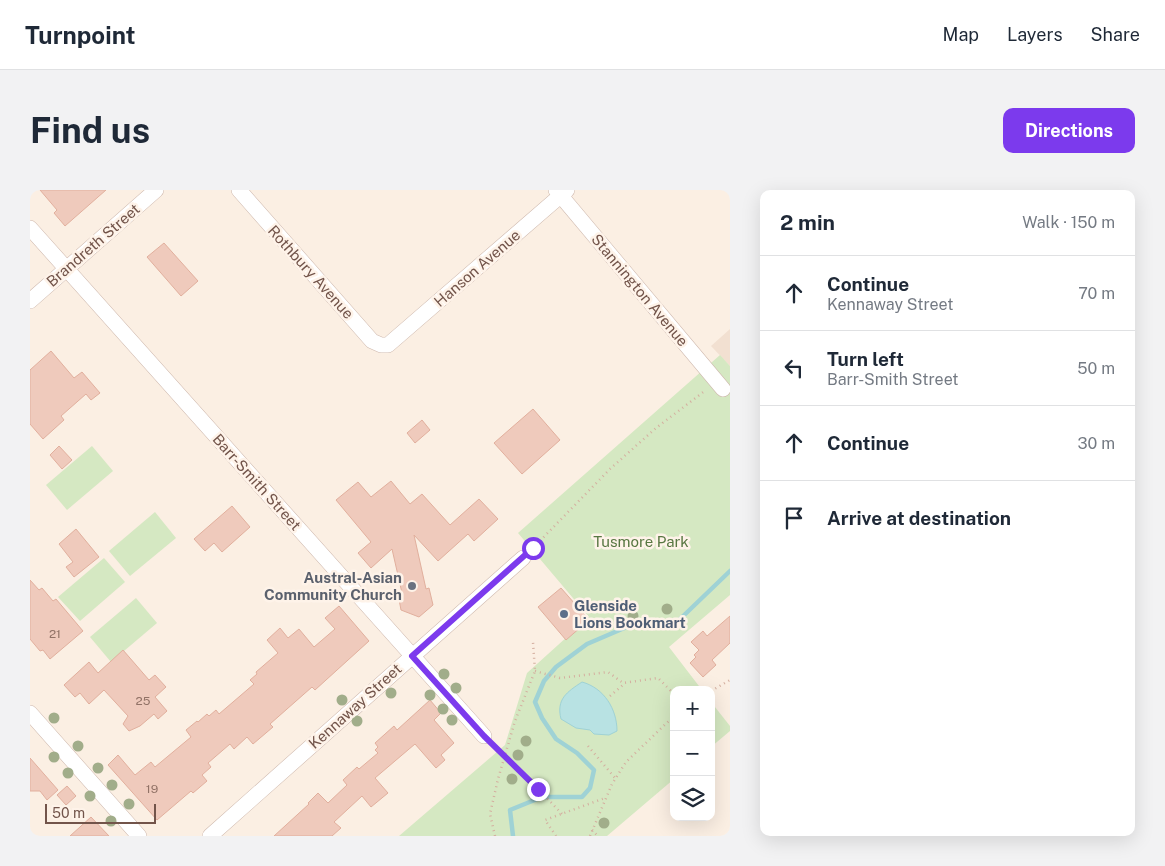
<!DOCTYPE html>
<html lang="en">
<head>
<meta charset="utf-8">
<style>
	:root { --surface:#fff; --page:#f2f2f3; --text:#1f2937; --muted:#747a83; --line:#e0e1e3; --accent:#7c3aed }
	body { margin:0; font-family:"Public Sans",sans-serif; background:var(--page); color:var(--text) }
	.controls { position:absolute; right:15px; bottom:15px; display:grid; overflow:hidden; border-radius:10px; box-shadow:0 5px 20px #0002 }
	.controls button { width:45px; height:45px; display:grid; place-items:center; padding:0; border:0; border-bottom:1px solid var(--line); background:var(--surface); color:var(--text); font:25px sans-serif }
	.scale { position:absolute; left:15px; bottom:12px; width:111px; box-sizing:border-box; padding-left:5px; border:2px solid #72544a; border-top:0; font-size:14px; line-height:18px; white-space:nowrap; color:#72544a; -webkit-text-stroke:4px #fef3e9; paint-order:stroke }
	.stop { position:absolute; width:15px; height:15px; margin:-11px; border:4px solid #7c3aed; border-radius:50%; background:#fff }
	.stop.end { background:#7c3aed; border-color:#fff; box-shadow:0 1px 5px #0008 }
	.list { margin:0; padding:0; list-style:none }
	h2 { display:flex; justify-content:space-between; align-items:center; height:65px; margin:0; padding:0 20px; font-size:21px }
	h2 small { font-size:16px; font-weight:400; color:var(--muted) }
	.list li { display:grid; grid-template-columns:32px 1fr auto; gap:15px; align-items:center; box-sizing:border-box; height:75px; padding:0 20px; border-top:1px solid var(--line) }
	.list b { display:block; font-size:19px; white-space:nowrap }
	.list p { margin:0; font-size:16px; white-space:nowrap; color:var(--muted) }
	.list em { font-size:16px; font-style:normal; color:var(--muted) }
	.icon { flex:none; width:28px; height:28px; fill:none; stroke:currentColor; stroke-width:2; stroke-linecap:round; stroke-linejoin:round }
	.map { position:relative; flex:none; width:700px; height:646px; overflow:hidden; border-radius:10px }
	header { display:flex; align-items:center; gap:30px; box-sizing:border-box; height:70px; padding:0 25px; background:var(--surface); border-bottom:1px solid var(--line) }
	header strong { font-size:24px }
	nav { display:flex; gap:28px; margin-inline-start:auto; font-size:18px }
	.intro { display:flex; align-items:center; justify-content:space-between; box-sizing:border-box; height:120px; padding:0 30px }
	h1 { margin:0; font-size:35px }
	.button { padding:12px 22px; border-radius:10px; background:var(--accent); color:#fff; font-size:18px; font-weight:700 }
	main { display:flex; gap:30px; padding:0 30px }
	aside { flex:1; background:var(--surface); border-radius:10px; box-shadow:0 5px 20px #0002 }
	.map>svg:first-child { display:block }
	.residential { fill:#f2e0d1 }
	.green { fill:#d5e8c2 }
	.water { fill:#b8e2e3; stroke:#9fd2d5 }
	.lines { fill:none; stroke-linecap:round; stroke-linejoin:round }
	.stream { stroke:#9fd2d5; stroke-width:4.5 }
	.building { fill:#efcabc; stroke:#e1af9d }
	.minor-casing { stroke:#ceb8ad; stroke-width:16 }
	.path { stroke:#d4ae9f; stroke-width:2.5; stroke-dasharray:1 4; stroke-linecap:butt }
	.minor { stroke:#fff; stroke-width:15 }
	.tree { fill:#a1ad8a }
	.route { stroke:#7c3aed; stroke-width:6 }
	.worship-dot { fill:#6b7280; stroke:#fef3e9; stroke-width:2 }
	.service-dot { fill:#5c6f8a; stroke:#fef3e9; stroke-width:2 }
	.labels { text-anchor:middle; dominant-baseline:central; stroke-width:5; stroke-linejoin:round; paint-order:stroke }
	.number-label { font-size:12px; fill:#917266 }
	.street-label { font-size:15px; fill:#72544a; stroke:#fef3e9 }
	.park-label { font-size:15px; fill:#587742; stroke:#fef3e9 }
	.worship-label { font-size:15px; font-weight:bold; fill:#5b616d; stroke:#fef3e9; text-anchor:end }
	.service-label { font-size:15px; font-weight:bold; fill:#4e5e75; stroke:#fef3e9; text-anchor:start }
</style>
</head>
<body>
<header>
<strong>Turnpoint</strong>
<nav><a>Map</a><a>Layers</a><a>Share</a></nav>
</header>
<div class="intro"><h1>Find us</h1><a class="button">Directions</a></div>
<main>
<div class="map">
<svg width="700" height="646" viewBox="0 0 700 646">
	<rect width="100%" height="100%" fill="#fbefe3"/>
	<!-- residential -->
	<polygon class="residential" points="700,139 700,176 681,156"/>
	<!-- green -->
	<g class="green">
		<polygon points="690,165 700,176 700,405 639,457 672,500 644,500 644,589 577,646 369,646 475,555 497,483 559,427 488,343"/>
		<polygon points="62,256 83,281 37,320 16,295"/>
		<polygon points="125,322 146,348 100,386 79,361"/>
		<polygon points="74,368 95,392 50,431 28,407"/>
		<polygon points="106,408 127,433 81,472 60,447"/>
		<polygon points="681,512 700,536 700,541 681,557"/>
	</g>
	<!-- water -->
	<path class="water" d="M552 492C574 498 587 519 587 541L579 545 564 544 560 540 546 538 531 529C526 509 537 502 552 492Z"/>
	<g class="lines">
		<!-- stream -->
		<polyline class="stream" points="483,646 480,620 512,607 552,607 560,598 564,580 547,563 526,549 512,528 505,512 514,491 526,477 557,454 599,436 648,431 700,381"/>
	</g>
	<!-- building -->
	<g class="building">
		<polygon points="10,0 76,0 35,36 24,23 27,20"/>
		<polygon points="134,53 168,91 151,106 117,67"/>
		<polygon points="21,161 44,188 52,182 70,203 61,210 56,204 31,226 34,230 13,249 0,234 0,180"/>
		<polygon points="503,219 530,250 492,284 464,253"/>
		<polygon points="392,230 400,240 385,253 377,243"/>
		<polygon points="29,256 42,270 32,279 20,265"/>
		<polygon points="361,291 380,314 392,304 420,335 449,309 468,329 444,351 438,344 408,371 384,345 396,399 399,398 403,415 389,427 371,420 368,404 372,403 362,359 341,378 328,363 341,352 306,310 328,292 341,307"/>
		<polygon points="202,316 220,337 192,362 184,353 175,361 164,349"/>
		<polygon points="46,339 69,367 44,387 36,377 43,372 29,354"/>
		<polygon points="0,390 9,400 12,398 23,411 26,409 53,441 20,469 13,460 10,461 0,449"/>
		<polygon points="531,398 559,430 536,450 508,417"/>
		<polygon points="309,416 339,451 285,500 282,497 240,534 243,537 223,554 217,547 204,559 200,554 178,573 181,577 172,585 177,591 163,603 161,601 127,630 78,575 88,565 105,585 121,572 125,577 161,547 156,540 167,531 168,532 177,524 179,526 186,520 189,524 224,494 220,490 227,484 226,482 248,463 237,450 250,438 258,448 269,439 284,457 305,439 295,428"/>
		<polygon points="700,426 700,453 682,470 686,475 673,487 660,473 666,467 664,465 669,460 661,452 673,441 677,446"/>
		<polygon points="93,460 119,490 125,485 136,497 125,507 137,521 128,529 124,524 110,536 99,541 93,534 98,526 74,500 59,514 50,503 45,507 34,495 59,472 68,483"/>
		<polygon points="400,510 411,523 404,530 424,553 411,565 415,570 406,578 385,554 345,588 358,603 341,617 332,606 304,632 311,638 302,646 244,646 279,614 278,613 288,603 298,613 317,595 313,590 327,577 329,579 348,563 345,560 348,557 345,553 364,536 367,540"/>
		<polygon points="0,568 28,600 17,610 10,601 0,601"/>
		<polygon points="37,596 46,606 36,615 27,605"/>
		<polygon points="61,627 79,646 40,646"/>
	</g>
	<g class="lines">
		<defs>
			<g id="minor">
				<polyline points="209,0 342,151 351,155 358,155 537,0"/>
				<polyline points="526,0 693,199"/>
				<polyline points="0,38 454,546"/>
				<polyline points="0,111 126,0"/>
				<polyline points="0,523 109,646"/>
				<polyline points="180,646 493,368"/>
			</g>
		</defs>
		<!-- minor casing -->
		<use href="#minor" class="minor-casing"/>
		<!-- path -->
		<g class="path">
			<polyline points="503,358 580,279 626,238 676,200"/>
			<polyline points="505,481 530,488 578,482 593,493 628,488 644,504"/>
			<polyline points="681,501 700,490"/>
			<polyline points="580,506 594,494"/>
			<polyline points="464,556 497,587 532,624"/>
			<polyline points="558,556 585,588"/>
			<polyline points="562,640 568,646"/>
			<polyline points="465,646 460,624 468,589 485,531 505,481 503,452"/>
			<polyline points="526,646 515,630 575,608"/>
			<polyline points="560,646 582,594 596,572 644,526"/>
		</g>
		<!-- minor -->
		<use href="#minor" class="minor"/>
	</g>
	<!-- trees -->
	<g class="tree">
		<circle cx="637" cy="419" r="5.5"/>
		<circle cx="603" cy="426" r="5.5"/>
		<circle cx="414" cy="484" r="5.5"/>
		<circle cx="426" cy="498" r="5.5"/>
		<circle cx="361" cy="503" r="5.5"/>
		<circle cx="400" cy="505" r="5.5"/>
		<circle cx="312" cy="510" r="5.5"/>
		<circle cx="413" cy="519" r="5.5"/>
		<circle cx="24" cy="528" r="5.5"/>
		<circle cx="422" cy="530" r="5.5"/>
		<circle cx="327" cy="531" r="5.5"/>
		<circle cx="496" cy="551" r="5.5"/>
		<circle cx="48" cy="556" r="5.5"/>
		<circle cx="488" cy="565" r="5.5"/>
		<circle cx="24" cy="567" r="5.5"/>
		<circle cx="68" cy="578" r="5.5"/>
		<circle cx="38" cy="583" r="5.5"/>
		<circle cx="482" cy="589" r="5.5"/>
		<circle cx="82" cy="595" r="5.5"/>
		<circle cx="60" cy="606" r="5.5"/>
		<circle cx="99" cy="614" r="5.5"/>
		<circle cx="81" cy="631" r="5.5"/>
		<circle cx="574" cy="633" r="5.5"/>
	</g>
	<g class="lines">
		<!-- route -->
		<polyline class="route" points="503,358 382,466 454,546 508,599"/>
	</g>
	<!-- markers -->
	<circle class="worship-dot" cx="382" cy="396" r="5"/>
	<circle class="service-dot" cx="534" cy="424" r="5"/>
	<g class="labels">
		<!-- number labels -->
		<g class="number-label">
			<text x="25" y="444">21</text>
			<text x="113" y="511">25</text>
			<text x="122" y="599">19</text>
		</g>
		<!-- street labels -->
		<g class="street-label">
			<text transform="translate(63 55) rotate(-41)">Brandreth Street</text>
			<text transform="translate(447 78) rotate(-41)">Hanson Avenue</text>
			<text transform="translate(281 82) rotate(48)">Rothbury Avenue</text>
			<text transform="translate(610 100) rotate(50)">Stannington Avenue</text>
			<text transform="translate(227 292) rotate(48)">Barr-Smith Street</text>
			<text transform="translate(325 516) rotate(-42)">Kennaway Street</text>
		</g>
		<!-- park labels -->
		<g class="park-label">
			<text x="611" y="351">Tusmore Park</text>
		</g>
		<!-- worship labels -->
		<g class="worship-label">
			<text x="372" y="387">Austral-Asian<tspan x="372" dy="17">Community Church</tspan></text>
		</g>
		<!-- service labels -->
		<g class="service-label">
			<text x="544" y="415">Glenside<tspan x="544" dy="17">Lions Bookmart</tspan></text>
		</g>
	</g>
</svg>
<div class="controls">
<button>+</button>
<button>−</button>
<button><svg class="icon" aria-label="layers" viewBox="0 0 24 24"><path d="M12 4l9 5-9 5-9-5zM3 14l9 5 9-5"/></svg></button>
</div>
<div class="scale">50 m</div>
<div class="stop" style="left:503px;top:358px"></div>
<div class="stop end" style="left:508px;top:599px"></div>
</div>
<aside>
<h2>2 min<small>Walk · 150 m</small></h2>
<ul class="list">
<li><svg class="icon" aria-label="ahead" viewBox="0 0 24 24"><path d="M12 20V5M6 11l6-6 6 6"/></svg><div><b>Continue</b><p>Kennaway Street</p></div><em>70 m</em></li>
<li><svg class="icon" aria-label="left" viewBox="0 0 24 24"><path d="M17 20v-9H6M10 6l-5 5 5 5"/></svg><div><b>Turn left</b><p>Barr-Smith Street</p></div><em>50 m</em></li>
<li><svg class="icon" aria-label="ahead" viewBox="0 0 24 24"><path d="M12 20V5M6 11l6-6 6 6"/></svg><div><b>Continue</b></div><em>30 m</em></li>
<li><svg class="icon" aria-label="arrive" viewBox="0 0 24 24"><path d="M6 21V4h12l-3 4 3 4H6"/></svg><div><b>Arrive at destination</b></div></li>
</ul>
</aside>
</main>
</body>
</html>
